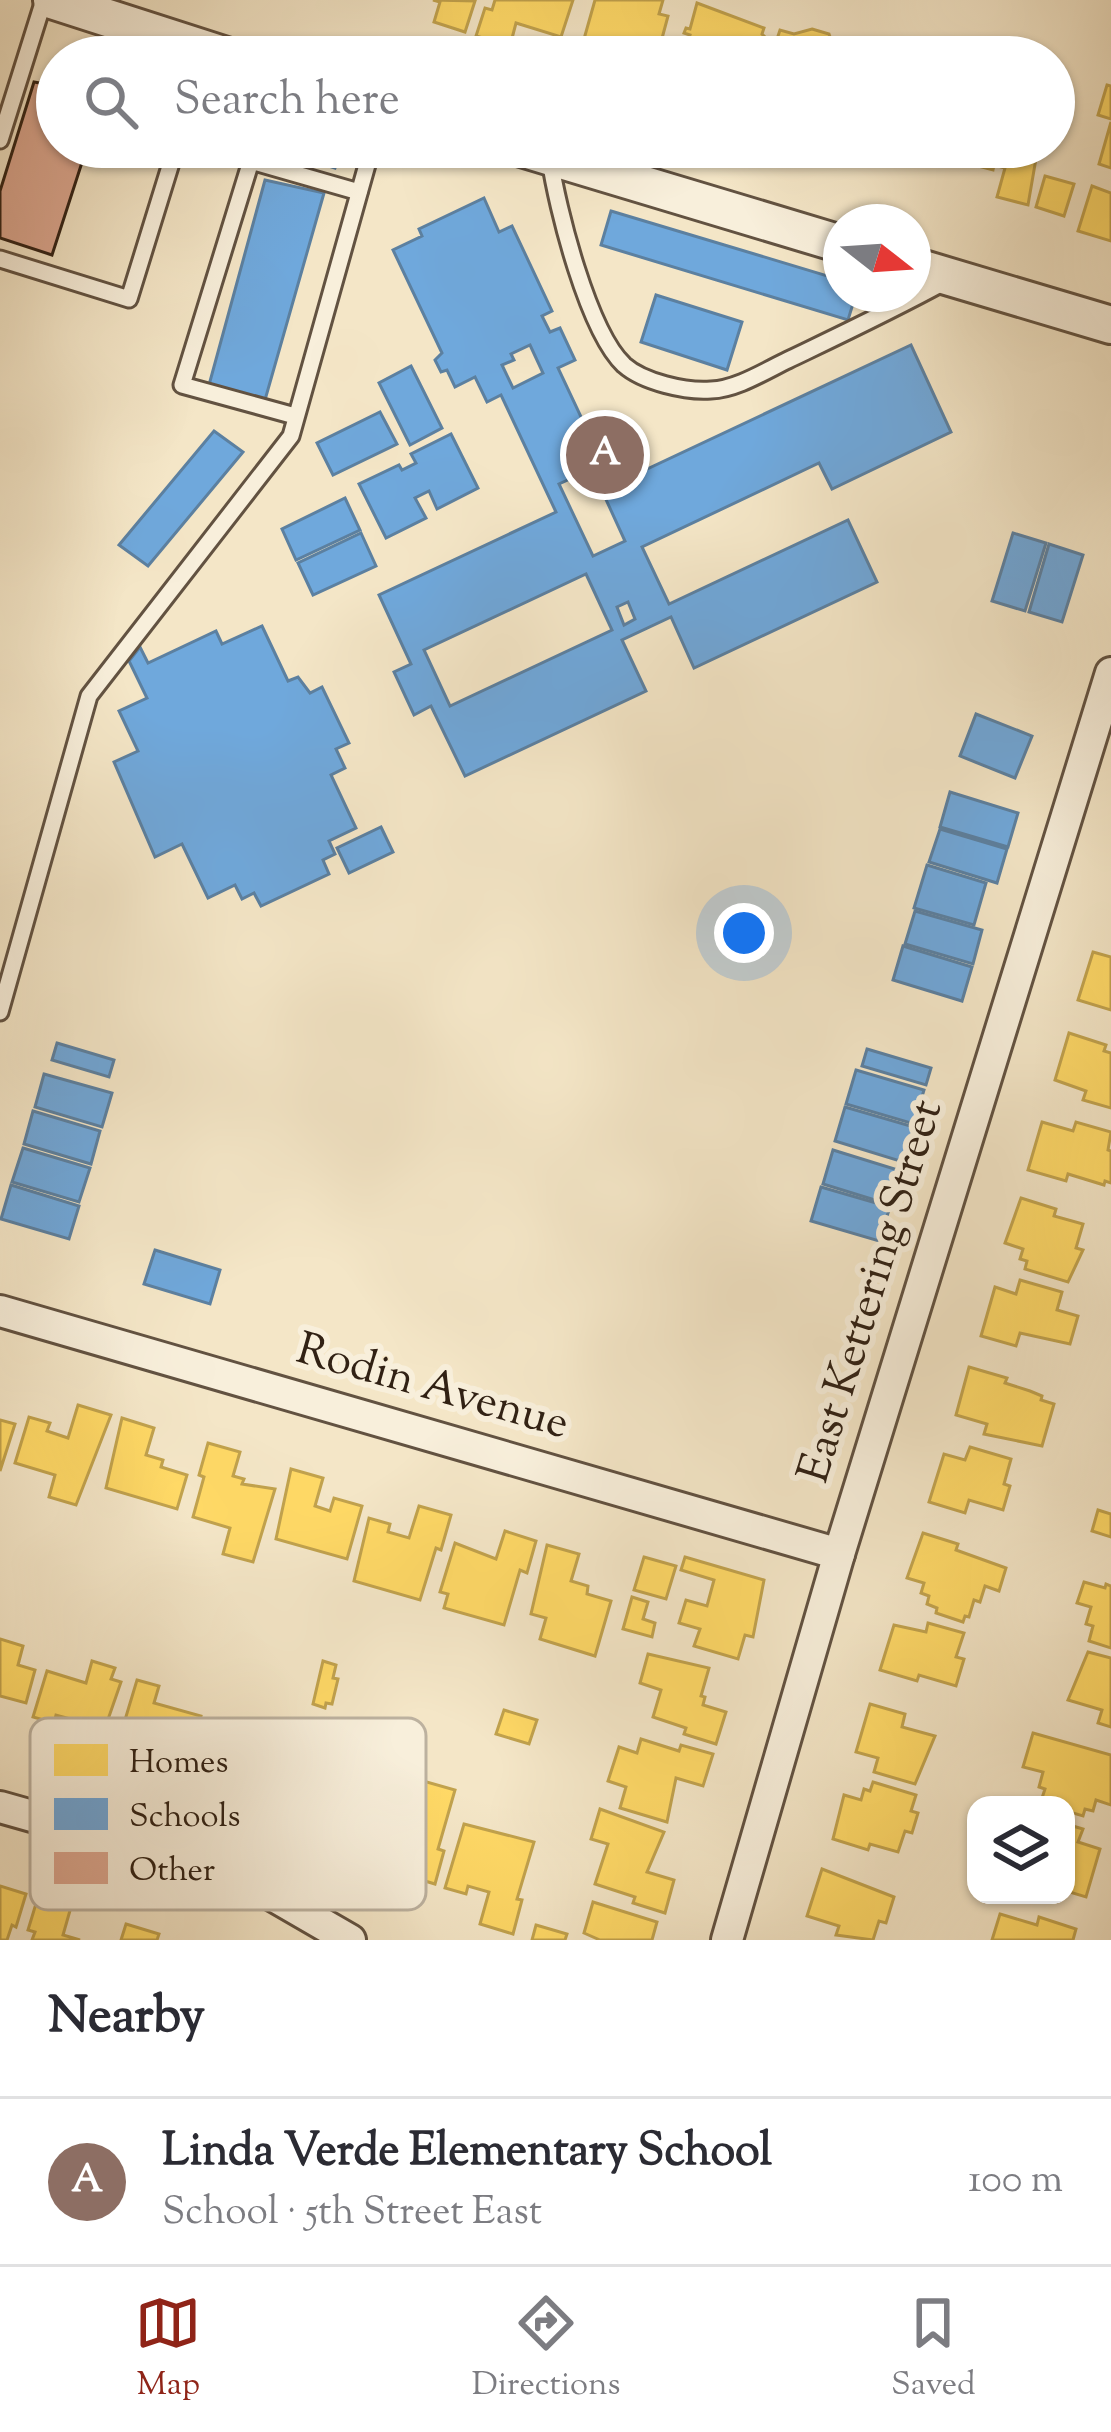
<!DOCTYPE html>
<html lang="en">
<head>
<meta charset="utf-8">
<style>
	:root { --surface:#fff; --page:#f2f2f3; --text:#2b2b33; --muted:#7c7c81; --line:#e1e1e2; --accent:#8f2418 }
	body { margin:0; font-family:"Sorts Mill Goudy",serif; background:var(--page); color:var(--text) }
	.controls { position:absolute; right:36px; bottom:36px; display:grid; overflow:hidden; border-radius:24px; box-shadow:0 3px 9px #0004 }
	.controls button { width:108px; height:108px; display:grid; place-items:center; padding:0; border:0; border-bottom:3px solid var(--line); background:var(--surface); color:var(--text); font:60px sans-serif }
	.compass { position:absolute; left:823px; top:204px; width:108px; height:108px; border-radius:50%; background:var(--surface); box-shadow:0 3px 9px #0004; rotate:107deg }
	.you { position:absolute; left:744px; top:933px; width:42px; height:42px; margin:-30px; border:9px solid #fff; border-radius:50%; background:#1a73e8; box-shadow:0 0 0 18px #1a73e833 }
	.badge { display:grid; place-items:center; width:78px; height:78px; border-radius:50%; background:var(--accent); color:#fff; font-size:39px; font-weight:700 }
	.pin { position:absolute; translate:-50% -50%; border:6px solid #fff; box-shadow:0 3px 12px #0006 }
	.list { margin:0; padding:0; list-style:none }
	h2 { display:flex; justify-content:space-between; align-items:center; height:156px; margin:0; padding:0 48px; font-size:51px }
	h2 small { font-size:39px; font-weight:400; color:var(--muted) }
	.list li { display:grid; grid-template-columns:78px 1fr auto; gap:36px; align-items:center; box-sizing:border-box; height:168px; padding:0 48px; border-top:3px solid var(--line) }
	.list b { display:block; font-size:45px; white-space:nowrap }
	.list p { margin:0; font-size:39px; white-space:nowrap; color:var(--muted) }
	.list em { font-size:39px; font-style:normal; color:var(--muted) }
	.icon { flex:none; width:66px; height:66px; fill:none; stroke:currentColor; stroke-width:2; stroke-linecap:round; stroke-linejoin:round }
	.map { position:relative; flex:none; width:1111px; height:1940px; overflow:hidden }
	.search { position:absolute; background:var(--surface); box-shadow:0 3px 9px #0004; left:36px; right:36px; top:36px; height:132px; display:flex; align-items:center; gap:30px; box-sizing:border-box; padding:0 42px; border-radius:66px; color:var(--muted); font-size:45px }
	.sheet { height:324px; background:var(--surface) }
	nav { display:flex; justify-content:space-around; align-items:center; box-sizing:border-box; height:168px; border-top:3px solid var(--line); background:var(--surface); font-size:33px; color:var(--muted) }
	nav a { display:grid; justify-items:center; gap:6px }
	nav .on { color:var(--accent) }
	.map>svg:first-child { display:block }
	.homes { fill:#ffd966; stroke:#c1a24d; stroke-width:3 }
	.schools { fill:#6fa8dc; stroke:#5c80a0; stroke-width:3; fill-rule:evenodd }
	.building { fill:#dca790; stroke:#312114; stroke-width:3 }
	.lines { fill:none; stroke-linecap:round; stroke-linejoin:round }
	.service-casing { stroke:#625241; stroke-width:21 }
	.minor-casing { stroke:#625241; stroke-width:36 }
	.tertiary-casing { stroke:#625241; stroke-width:42 }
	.service { stroke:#f8efdb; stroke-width:15 }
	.minor { stroke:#f8efdb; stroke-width:30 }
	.tertiary { stroke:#f8efdb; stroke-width:36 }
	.labels { text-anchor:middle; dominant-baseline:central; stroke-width:12; stroke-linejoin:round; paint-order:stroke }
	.street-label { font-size:45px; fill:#312114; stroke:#f8efdb }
	.key { fill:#f8efdb; stroke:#bcb19f; stroke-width:3 }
	.key-label { font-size:33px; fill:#312114 }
</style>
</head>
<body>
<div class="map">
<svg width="1111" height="1940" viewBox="0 0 1111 1940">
	<rect width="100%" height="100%" fill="#f4e6c7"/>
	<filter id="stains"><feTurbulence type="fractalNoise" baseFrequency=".00167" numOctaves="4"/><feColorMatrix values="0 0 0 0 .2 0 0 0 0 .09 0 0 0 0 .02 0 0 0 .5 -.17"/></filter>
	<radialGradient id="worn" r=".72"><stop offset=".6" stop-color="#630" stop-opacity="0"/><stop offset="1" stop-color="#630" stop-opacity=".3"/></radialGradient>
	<!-- homes -->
	<g class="homes">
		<polygon points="433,0 475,1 465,32 434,22 440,2"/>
		<polygon points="495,0 573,0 561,37 516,23 510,46 476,36 485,8 492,10"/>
		<polygon points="595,0 663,0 659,14 668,16 657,57 626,57 627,53 613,49 612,53 601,50 602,44 584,39"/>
		<polygon points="697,3 764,28 762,34 770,42 766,54 683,57 690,35 684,33 686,28 690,29"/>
		<polygon points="812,29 829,34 837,57 771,57 780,30 794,34"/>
		<polygon points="1107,85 1111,86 1111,119 1098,115"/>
		<polygon points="1111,122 1111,168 1099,164"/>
		<polygon points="853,147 889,147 886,158"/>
		<polygon points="963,147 1038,147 1028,205 997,197 1005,168 994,165 993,170 974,165 976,159 961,155"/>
		<polygon points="1045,176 1074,184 1064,216 1036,207"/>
		<polygon points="1092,186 1111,193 1111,241 1078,231"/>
		<polygon points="1093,952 1111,957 1111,1010 1078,1000"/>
		<polygon points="1069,1033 1106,1045 1104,1051 1111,1053 1111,1108 1083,1100 1086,1091 1055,1080"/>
		<polygon points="1042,1122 1073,1131 1076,1122 1111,1132 1108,1150 1111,1151 1111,1183 1105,1181 1104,1185 1068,1174 1066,1181 1028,1170"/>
		<polygon points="1021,1198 1056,1209 1054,1216 1083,1224 1076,1248 1083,1250 1068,1282 1025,1269 1027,1261 1020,1259 1023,1249 1005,1243"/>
		<polygon points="1020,1280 1062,1292 1057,1310 1078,1316 1070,1344 1020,1333 1016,1346 981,1336 995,1287 1016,1294"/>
		<polygon points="969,1367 1007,1378 1005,1383 1030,1391 1042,1396 1041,1400 1054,1404 1042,1446 984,1434 987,1424 956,1415"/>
		<polygon points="78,1405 111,1415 76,1505 49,1497 55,1475 15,1463 29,1417 50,1423 47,1431 68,1438"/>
		<polygon points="122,1418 154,1428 146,1455 163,1460 161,1467 187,1475 177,1509 106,1488"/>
		<polygon points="0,1420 15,1424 0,1471"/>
		<polygon points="208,1443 240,1452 233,1476 244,1479 242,1484 275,1489 253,1562 223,1554 230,1528 193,1517 204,1477 199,1475"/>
		<polygon points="970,1447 1011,1459 1004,1484 1010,1486 1003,1510 969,1500 965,1513 929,1502 944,1454 965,1460"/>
		<polygon points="291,1469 323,1478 315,1506 330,1511 334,1498 362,1506 347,1559 276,1539"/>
		<polygon points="419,1506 451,1515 441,1550 436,1548 420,1600 354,1581 369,1518 390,1524 388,1532 409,1538"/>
		<polygon points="1098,1510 1111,1514 1111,1537 1092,1531"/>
		<polygon points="505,1531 536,1541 527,1573 520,1570 504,1625 444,1608 448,1594 440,1592 455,1543 496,1559"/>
		<polygon points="923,1533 958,1544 956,1550 1006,1568 999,1591 985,1586 980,1602 974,1600 969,1617 965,1616 963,1622 936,1613 937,1608 927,1604 929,1596 921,1593 924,1583 907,1578"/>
		<polygon points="547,1545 579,1554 571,1581 588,1586 587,1594 611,1601 595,1656 540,1639 546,1618 531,1614"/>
		<polygon points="644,1557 676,1566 666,1599 634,1590"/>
		<polygon points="685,1557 764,1580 753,1637 745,1635 738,1659 694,1646 700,1629 679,1623 686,1600 707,1606 714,1580 681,1570"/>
		<polygon points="1084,1582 1105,1588 1106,1584 1111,1586 1111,1648 1089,1641 1093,1626 1086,1624 1091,1607 1077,1603"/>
		<polygon points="632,1597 648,1602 643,1619 655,1623 652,1637 623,1629"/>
		<polygon points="928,1623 964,1633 956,1657 964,1659 956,1686 919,1675 917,1681 880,1670 894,1625 926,1632"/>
		<polygon points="0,1639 23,1646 18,1665 35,1670 26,1703 0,1696"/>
		<polygon points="1088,1652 1111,1658 1111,1727 1098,1723 1102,1710 1068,1700"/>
		<polygon points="648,1654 709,1668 701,1696 705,1697 703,1705 726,1712 716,1744 684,1734 686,1728 653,1717 661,1690 640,1683"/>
		<polygon points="92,1661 115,1668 111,1679 121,1682 105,1728 111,1730 101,1764 68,1754 78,1721 56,1715 54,1723 33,1717 47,1671 86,1683"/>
		<polygon points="323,1661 336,1665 333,1678 338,1679 332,1704 326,1703 325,1708 313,1704"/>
		<polygon points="137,1680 159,1686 154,1703 201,1716 185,1788 153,1779 161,1751 118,1743"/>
		<polygon points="870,1704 905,1714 902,1727 935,1736 915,1784 874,1772 878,1758 856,1752"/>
		<polygon points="504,1710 537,1720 529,1744 496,1734"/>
		<polygon points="1033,1733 1111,1755 1111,1805 1096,1800 1093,1811 1085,1809 1083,1816 1066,1811 1066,1805 1040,1804 1045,1789 1039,1787 1043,1772 1023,1767"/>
		<polygon points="641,1739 679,1751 681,1745 713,1754 703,1786 676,1778 667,1822 620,1808 626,1787 608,1781 619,1747 637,1753"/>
		<polygon points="388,1771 455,1790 438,1849 444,1851 435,1884 402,1874 410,1847 369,1839"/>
		<polygon points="873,1782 916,1795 911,1811 918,1813 912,1833 905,1831 898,1852 870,1844 868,1850 833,1839 844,1795 861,1800 864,1789 870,1791"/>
		<polygon points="600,1809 664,1832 647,1872 674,1880 665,1913 633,1903 635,1897 595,1884 608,1844 591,1839"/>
		<polygon points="464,1824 534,1842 517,1899 522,1900 513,1934 480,1924 489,1892 468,1886 466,1894 445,1888"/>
		<polygon points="1066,1824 1083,1829 1078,1842 1100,1849 1086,1897 1066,1891"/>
		<polygon points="822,1869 894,1897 886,1923 879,1921 873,1940 836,1935 839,1926 807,1916"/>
		<polygon points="0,1886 26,1894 16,1927 12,1925 7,1940 0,1940"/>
		<polygon points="38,1897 71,1907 63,1935 80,1940 32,1940 35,1932 28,1930"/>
		<polygon points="593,1902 657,1922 652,1940 600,1940 584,1933"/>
		<polygon points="1000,1914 1037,1925 1039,1917 1076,1929 1073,1940 992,1940"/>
		<polygon points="126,1924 159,1934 157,1940 121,1940"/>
		<polygon points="536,1925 567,1934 565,1940 532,1940"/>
	</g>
	<!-- schools -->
	<g class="schools">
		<polygon points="271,147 342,147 335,168"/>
		<polygon points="265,180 324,193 265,400 209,385"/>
		<path d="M484 198 499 232 512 226 552 311 542 316 550 332 560 328 575 360 558 368 613 485 911 345 951 432 832 489 819 463 642 547 669 604 848 520 877 582 694 668 671 617 622 640 646 691 465 776 431 706 414 715 394 672 411 664 379 595 556 512 501 395 487 402 475 377 455 387 447 370 441 372 435 360 442 353 393 250 422 236 419 229ZM530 345 543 373 513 388 502 365 514 360 511 354ZM592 469 625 541 593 556 559 484ZM586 574 612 630 450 706 424 650ZM628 602 635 619 624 625 617 607Z"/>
		<polygon points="611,211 841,280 841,294 856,294 848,320 601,245"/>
		<polygon points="656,295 742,322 727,370 641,342"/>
		<polygon points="411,366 442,428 410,445 379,383"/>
		<polygon points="380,412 397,444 333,475 317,443"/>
		<polygon points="214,431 243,452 148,566 119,545"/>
		<polygon points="451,434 478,488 437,509 429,491 415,498 426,518 386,538 359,484 399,465 402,470 416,463 411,454"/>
		<polygon points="345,498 360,530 296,560 282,529"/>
		<polygon points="361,533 376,566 313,595 298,563"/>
		<polygon points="1013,533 1046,543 1025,611 992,601"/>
		<polygon points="1049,544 1083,555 1062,622 1029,612"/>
		<polygon points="262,626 288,681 298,677 310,693 322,687 349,743 336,749 345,768 331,775 356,828 329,841 335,854 323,860 329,874 261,906 254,893 242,899 235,885 208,898 182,844 155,857 114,762 138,751 119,711 147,698 129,661 140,647 148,663 216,631 222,644"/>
		<polygon points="976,714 1032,736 1015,778 960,756"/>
		<polygon points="950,792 1018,813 1008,847 940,827"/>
		<polygon points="381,827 393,852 349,873 337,848"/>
		<polygon points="940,829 1007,849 997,883 929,862"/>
		<polygon points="927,865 986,883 974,925 914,908"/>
		<polygon points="915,911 982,930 973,964 905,944"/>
		<polygon points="903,946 972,967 962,1001 893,980"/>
		<polygon points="57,1043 114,1060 109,1077 52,1060"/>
		<polygon points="867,1049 931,1068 926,1085 862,1066"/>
		<polygon points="856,1070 924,1090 914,1124 846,1104"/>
		<polygon points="44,1074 112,1093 102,1127 35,1107"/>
		<polygon points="845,1107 914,1127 903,1162 835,1141"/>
		<polygon points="33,1111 100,1131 91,1164 24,1144"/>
		<polygon points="23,1148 90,1168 79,1202 12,1182"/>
		<polygon points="833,1150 901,1171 891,1205 823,1184"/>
		<polygon points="11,1185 79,1206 69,1239 1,1219"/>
		<polygon points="821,1187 890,1207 879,1241 811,1221"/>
		<polygon points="155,1250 220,1270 210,1304 144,1284"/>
	</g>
	<!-- building -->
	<polygon class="building" points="34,82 57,86 57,147 87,147 52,255 0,238 0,191"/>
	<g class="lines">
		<defs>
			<g id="service">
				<polyline points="0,140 44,0"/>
				<path d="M550 159C557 208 588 331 624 365 643 382 686 392 711 390 737 389 765 371 788 360 840 335 893 310 944 282"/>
				<polyline points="0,259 129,299 176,147"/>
				<polyline points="295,416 182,385 251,161 359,192"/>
				<polyline points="0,1012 89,696 291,436 372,147"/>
			</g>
			<g id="minor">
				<polyline points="0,1311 839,1554"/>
				<polyline points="0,1807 234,1873 350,1940"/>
				<polyline points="727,1940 839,1554 1111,673"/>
			</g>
			<g id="tertiary">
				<polyline points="52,0 229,57"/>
				<polyline points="518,147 841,244"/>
				<polyline points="913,266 1111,325"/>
			</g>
		</defs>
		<!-- service casing -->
		<use href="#service" class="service-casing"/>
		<!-- minor casing -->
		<use href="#minor" class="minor-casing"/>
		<!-- tertiary casing -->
		<use href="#tertiary" class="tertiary-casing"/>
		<!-- service -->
		<use href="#service" class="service"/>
		<!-- minor -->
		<use href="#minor" class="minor"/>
		<!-- tertiary -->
		<use href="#tertiary" class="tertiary"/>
	</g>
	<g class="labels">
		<!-- street labels -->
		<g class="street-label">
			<text transform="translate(873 1292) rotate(-73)">East Kettering Street</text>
			<text transform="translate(432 1389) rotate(16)">Rodin Avenue</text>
		</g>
	</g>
	<!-- legend -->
	<rect x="30" y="1718" width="396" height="192" rx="18" class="key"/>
	<rect x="54" y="1744" width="54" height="32" fill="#ffd966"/>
	<rect x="54" y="1798" width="54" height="32" fill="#6fa8dc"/>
	<rect x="54" y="1852" width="54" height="32" fill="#dca790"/>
	<g class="key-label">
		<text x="129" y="1772">Homes</text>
		<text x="129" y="1826">Schools</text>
		<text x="129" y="1880">Other</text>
	</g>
	<rect width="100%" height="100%" filter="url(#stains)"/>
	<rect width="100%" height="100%" fill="url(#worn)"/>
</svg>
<div class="controls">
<button><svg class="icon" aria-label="layers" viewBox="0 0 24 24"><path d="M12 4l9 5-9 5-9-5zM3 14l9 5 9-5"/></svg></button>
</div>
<svg class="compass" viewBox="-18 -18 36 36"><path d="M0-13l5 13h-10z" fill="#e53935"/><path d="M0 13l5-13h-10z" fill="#7c7c81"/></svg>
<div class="you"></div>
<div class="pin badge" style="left:605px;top:455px;background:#8d6e63">A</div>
<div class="search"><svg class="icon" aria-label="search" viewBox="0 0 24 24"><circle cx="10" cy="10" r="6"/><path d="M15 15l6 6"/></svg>Search here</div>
</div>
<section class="sheet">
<h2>Nearby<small></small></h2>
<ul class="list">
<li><span class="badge" style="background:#8d6e63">A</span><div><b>Linda Verde Elementary School</b><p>School · 5th Street East</p></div><em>100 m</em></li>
</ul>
</section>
<nav>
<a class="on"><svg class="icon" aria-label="map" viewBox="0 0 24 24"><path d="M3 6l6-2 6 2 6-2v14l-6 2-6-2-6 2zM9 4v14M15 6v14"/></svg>Map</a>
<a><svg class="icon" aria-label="directions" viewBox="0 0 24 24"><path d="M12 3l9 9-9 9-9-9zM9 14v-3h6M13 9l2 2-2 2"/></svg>Directions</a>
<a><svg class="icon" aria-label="saved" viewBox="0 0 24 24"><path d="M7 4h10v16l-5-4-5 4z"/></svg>Saved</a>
</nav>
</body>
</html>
